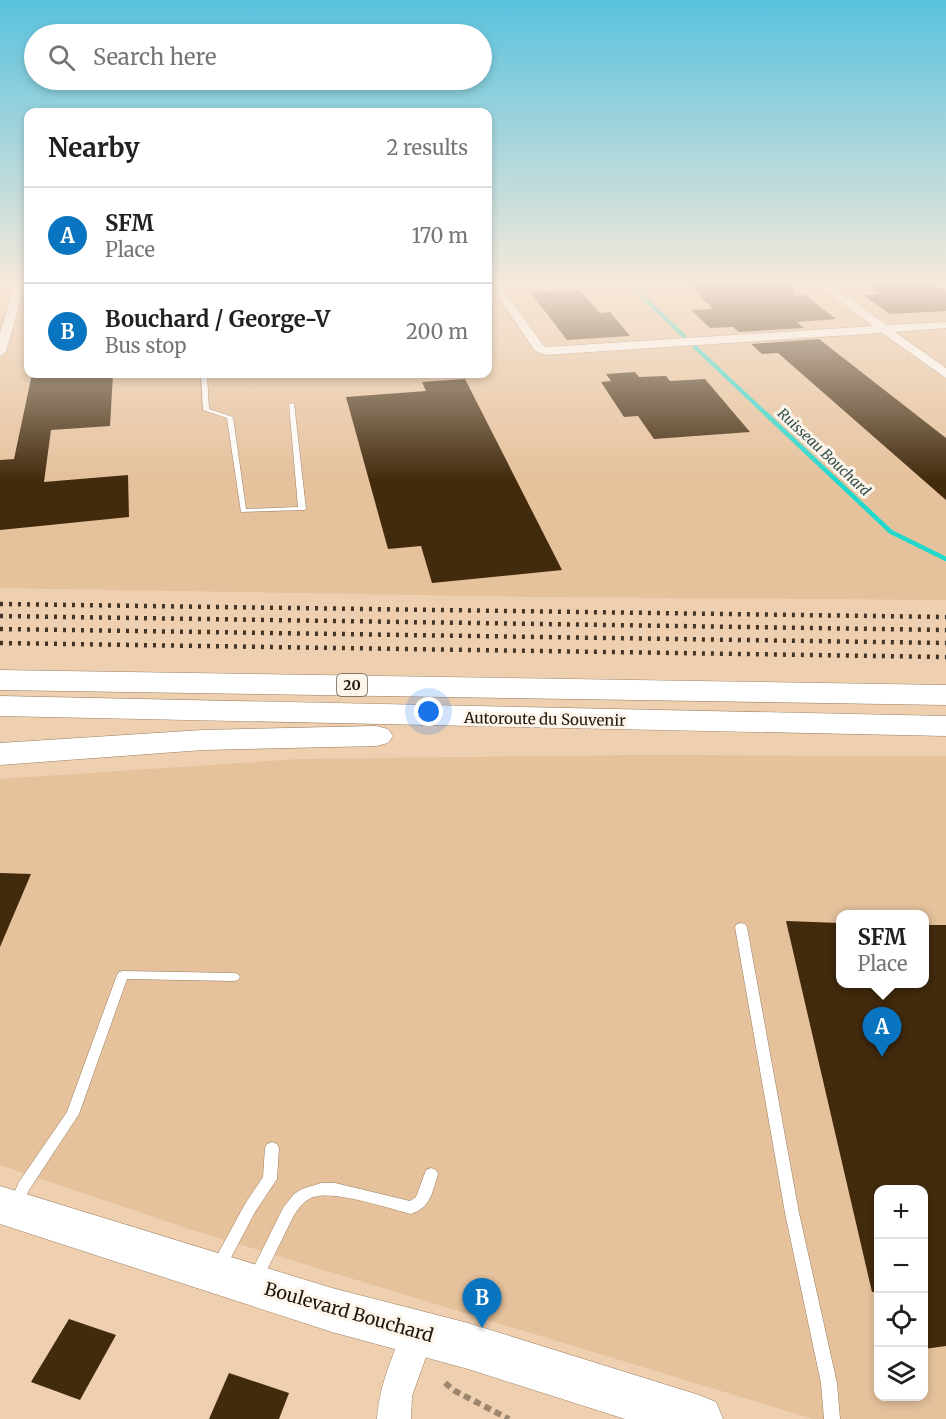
<!DOCTYPE html>
<html lang="en">
<head>
<meta charset="utf-8">
<style>
	:root { --surface:#fff; --page:#f2f2f2; --text:#202124; --muted:#757577; --line:#e0e0e0; --accent:#0974bf }
	body { margin:0; font-family:Merriweather,serif; background:var(--page); color:var(--text) }
	.controls { position:absolute; right:18px; bottom:18px; display:grid; overflow:hidden; border-radius:12px; box-shadow:0 3px 9px #0003 }
	.controls button { width:54px; height:54px; display:grid; place-items:center; padding:0; border:0; border-bottom:2px solid var(--line); background:var(--surface); color:var(--text); font:30px sans-serif }
	.you { position:absolute; left:429px; top:712px; width:21px; height:21px; margin:-15px; border:4px solid #fff; border-radius:50%; background:#1a73e8; box-shadow:0 0 0 9px #1a73e833 }
	.badge { display:grid; place-items:center; width:39px; height:39px; border-radius:50%; background:var(--accent); color:#fff; font-size:20px; font-weight:700 }
	.pin { position:absolute; translate:-50% -50px; filter:drop-shadow(0 2px 3px #0008) }
	.pin::after { content:''; position:absolute; top:32px; width:21px; height:18px; background:inherit; clip-path:polygon(0 0,100% 0,50% 100%) }
	.popup { position:absolute; left:836px; top:910px; width:93px; height:78px; box-sizing:border-box; display:grid; place-content:center; border-radius:12px; background:var(--surface); filter:drop-shadow(0 2px 4px #0005); font-size:20px; white-space:nowrap; color:var(--muted) }
	.popup b { font-size:22px; color:var(--text) }
	.popup::after { content:''; position:absolute; left:50%; top:100%; margin-left:-12px; border:12px solid transparent; border-top-color:var(--surface) }
	.list { margin:0; padding:0; list-style:none }
	h2 { display:flex; justify-content:space-between; align-items:center; height:78px; margin:0; padding:0 24px; font-size:26px }
	h2 small { font-size:20px; font-weight:400; color:var(--muted) }
	.list li { display:grid; grid-template-columns:39px 1fr auto; gap:18px; align-items:center; box-sizing:border-box; height:96px; padding:0 24px; border-top:2px solid var(--line) }
	.list b { display:block; font-size:22px; white-space:nowrap }
	.list p { margin:0; font-size:20px; white-space:nowrap; color:var(--muted) }
	.list em { font-size:20px; font-style:normal; color:var(--muted) }
	.icon { flex:none; width:33px; height:33px; fill:none; stroke:currentColor; stroke-width:2; stroke-linecap:round; stroke-linejoin:round }
	.map { position:relative; flex:none; width:946px; height:1419px; overflow:hidden }
	.search { position:absolute; background:var(--surface); box-shadow:0 3px 9px #0003; left:24px; top:24px; width:468px; height:66px; display:flex; align-items:center; gap:15px; box-sizing:border-box; padding:0 21px; border-radius:33px; color:var(--muted); font-size:22px }
	.panel { position:absolute; background:var(--surface); box-shadow:0 3px 9px #0003; left:24px; top:108px; width:468px; height:270px; border-radius:12px }
	.map>svg:first-child { display:block }
	.built { fill:#e5c19c; fill-rule:evenodd }
	.lines { fill:none; stroke-linecap:round; stroke-linejoin:round }
	.stream-far1 { stroke:#21d8cd; stroke-width:4 }
	.stream { stroke:#21d8cd; stroke-width:4.5 }
	.building { fill:#422a0d }
	.service-casing { stroke:#9a7e61; stroke-width:1 }
	.minor-casing { stroke:#9a7e61; stroke-width:1 }
	.secondary-casing { stroke:#9a7e61; stroke-width:1 }
	.motorway-casing { stroke:#9a7e61; stroke-width:1 }
	.path { stroke:#9d866e; stroke-width:6; stroke-dasharray:7 4.5; stroke-linecap:butt }
	.service { fill:#fff; fill-rule:evenodd }
	.minor { fill:#fff; fill-rule:evenodd }
	.secondary { fill:#fff; fill-rule:evenodd }
	.motorway { fill:#fff; fill-rule:evenodd }
	.rail { stroke:#433526; stroke-width:4.5; stroke-dasharray:3 6; stroke-linecap:butt }
	.labels { text-anchor:middle; dominant-baseline:central; stroke-width:6; stroke-linejoin:round; paint-order:stroke }
	.far-water-label { font-size:14px; font-style:italic; fill:#2e4f4c; stroke:#fdf4ea }
	.shield { fill:#fdf4ea; stroke:#63594e; stroke-width:1.5 }
	.shield-label { font-size:14px; font-weight:bold; fill:#21160b }
	.street-label { font-size:15px; fill:#21160b; stroke:#fdf4ea }
	.near-street-label { font-size:18px; fill:#21160b; stroke:#fdf4ea }
</style>
</head>
<body>
<div class="map">
<svg width="946" height="1419" viewBox="0 0 946 1419">
	<rect width="100%" height="100%" fill="#eecfaf"/>
	<!-- built -->
	<g class="built">
		<polygon points="0,281 28,281 28,374 488,374 488,281 946,281 946,600 545,597 0,588"/>
		<path d="M647 755 946 756V1419H813L186 1228 0 1165V779L300 759ZM840 914H924V984H840ZM878 1190H924V1396H878Z"/>
	</g>
	<g class="lines">
		<!-- stream-far1 -->
		<g class="stream-far1">
			<polyline points="626,281 684,336"/>
			<polyline points="533,282 561,281"/>
			<polyline points="695,347 767,415"/>
		</g>
		<!-- stream -->
		<polyline class="stream" points="766,414 891,532 946,559"/>
	</g>
	<!-- building -->
	<g class="building">
		<polygon points="685,281 794,281 794,296 805,295 836,319 797,322 804,328 739,332 733,327 710,328 691,310 713,309"/>
		<polygon points="862,281 930,281 946,291 946,311 890,314 863,295 880,294"/>
		<polygon points="580,290 600,313 610,312 630,336 567,340 531,293"/>
		<polygon points="819,339 946,438 946,500 778,353 762,354 751,344"/>
		<polygon points="635,372 639,377 666,376 670,381 705,379 750,432 654,439 638,416 624,417 601,382 611,381 606,374"/>
		<polygon points="32,374 113,374 110,426 51,430 44,482 128,475 129,517 0,530 0,460 14,459"/>
		<polygon points="465,379 562,570 432,583 421,546 388,549 346,397 426,391 422,382"/>
		<polygon points="0,873 31,874 0,947"/>
		<polygon points="786,921 840,923 840,984 924,984 924,925 946,925 946,1346 924,1349 924,1190 879,1190 879,1291 872,1292"/>
		<polygon points="69,1319 116,1335 80,1400 31,1382"/>
		<polygon points="229,1373 289,1393 279,1419 209,1419"/>
	</g>
	<g class="lines">
		<defs>
			<g id="service">
				<polygon points="201,374 207,374 209,409 233,417 246,509 298,507 289,404 294,403 306,509 304,510 241,512 227,418 203,410"/>
				<polygon points="741,923 745,924 747,927 799,1213 837,1383 840,1419 824,1419 821,1383 785,1213 735,927 737,924"/>
				<polygon points="123,971 234,973 238,974 240,977 238,980 234,981 127,979 79,1114 29,1190 22,1206 17,1208 12,1206 10,1202 19,1182 67,1112 117,975 119,972"/>
				<polygon points="272,1142 277,1144 279,1148 277,1179 255,1212 224,1271 219,1273 214,1271 212,1266 214,1261 245,1204 263,1177 265,1148 267,1144"/>
				<path d="M431 1168 436 1170 438 1174C432 1193 431 1207 411 1214 388 1208 334 1190 313 1197 303 1201 298 1209 293 1217L261 1282 256 1284 251 1282 249 1277 283 1208 294 1194 302 1189 321 1183H335L410 1201 416 1197 426 1170Z"/>
			</g>
			<g id="minor">
				<polygon points="16,281 26,281 6,352 0,356 0,333"/>
				<polygon points="488,281 497,281 543,345 547,347 873,326 813,281 825,281 887,325 946,322 946,328 895,332 946,368 946,378 882,333 545,355 535,351"/>
				<path d="M419 1316 431 1321 435 1332 412 1396 411 1419H377C379 1385 394 1352 407 1321Z"/>
			</g>
			<polygon id="secondary" points="0,1186 332,1288 468,1323 699,1395 716,1402 723,1419 625,1419 468,1369 332,1332 0,1224"/>
			<g id="motorway">
				<polygon points="0,670 946,685 946,705 0,690"/>
				<polygon points="0,696 946,716 946,736 0,716"/>
				<polygon points="376,726 388,729 393,736 388,743 376,746 203,750 0,765 0,743 203,730"/>
			</g>
		</defs>
		<!-- service casing -->
		<use href="#service" class="service-casing"/>
		<!-- minor casing -->
		<use href="#minor" class="minor-casing"/>
		<!-- secondary casing -->
		<use href="#secondary" class="secondary-casing"/>
		<!-- motorway casing -->
		<use href="#motorway" class="motorway-casing"/>
		<!-- path -->
		<polyline class="path" points="445,1383 455,1391 509,1419"/>
		<!-- service -->
		<use href="#service" class="service"/>
		<!-- minor -->
		<use href="#minor" class="minor"/>
		<!-- secondary -->
		<use href="#secondary" class="secondary"/>
		<!-- motorway -->
		<use href="#motorway" class="motorway"/>
		<!-- rail -->
		<g class="rail">
			<polyline points="0,604 946,617"/>
			<polyline points="0,616 946,630"/>
			<polyline points="0,629 946,643"/>
			<polyline points="0,643 946,657"/>
		</g>
	</g>
	<!-- sky -->
	<linearGradient id="sky" x2="0" y2="1"><stop stop-color="#58c2dd"/><stop offset="0.59" stop-color="#f7e9db"/><stop offset="1" stop-color="#f7e9db" stop-opacity="0"/></linearGradient>
	<rect width="946" height="480" fill="url(#sky)"/>
	<g class="labels">
		<!-- far-water labels -->
		<g class="far-water-label">
			<text transform="translate(824 452) rotate(43)">Ruisseau Bouchard</text>
		</g>
		<!-- shield labels -->
		<rect class="shield" x="337" y="674" width="30" height="22" rx="4.5"/>
		<g class="shield-label">
			<text x="352" y="685">20</text>
		</g>
		<!-- street labels -->
		<g class="street-label">
			<text transform="translate(545 719) rotate(1)">Autoroute du Souvenir</text>
		</g>
		<!-- near-street labels -->
		<g class="near-street-label">
			<text transform="translate(349 1312) rotate(16)">Boulevard Bouchard</text>
		</g>
	</g>
</svg>
<div class="controls">
<button>+</button>
<button>−</button>
<button><svg class="icon" aria-label="locate" viewBox="0 0 24 24"><circle cx="12" cy="12" r="6"/><path d="M12 2v4M12 18v4M2 12h4M18 12h4"/></svg></button>
<button><svg class="icon" aria-label="layers" viewBox="0 0 24 24"><path d="M12 4l9 5-9 5-9-5zM3 14l9 5 9-5"/></svg></button>
</div>
<div class="you"></div>
<div class="pin badge" style="left:882px;top:1057px">A</div>
<div class="popup"><b>SFM</b>Place</div>
<div class="pin badge" style="left:482px;top:1328px">B</div>
<div class="search"><svg class="icon" aria-label="search" viewBox="0 0 24 24"><circle cx="10" cy="10" r="6"/><path d="M15 15l6 6"/></svg>Search here</div>
<section class="panel">
<h2>Nearby<small>2 results</small></h2>
<ul class="list">
<li><span class="badge">A</span><div><b>SFM</b><p>Place</p></div><em>170 m</em></li>
<li><span class="badge">B</span><div><b>Bouchard / George-V</b><p>Bus stop</p></div><em>200 m</em></li>
</ul>
</section>
</div>
</body>
</html>
